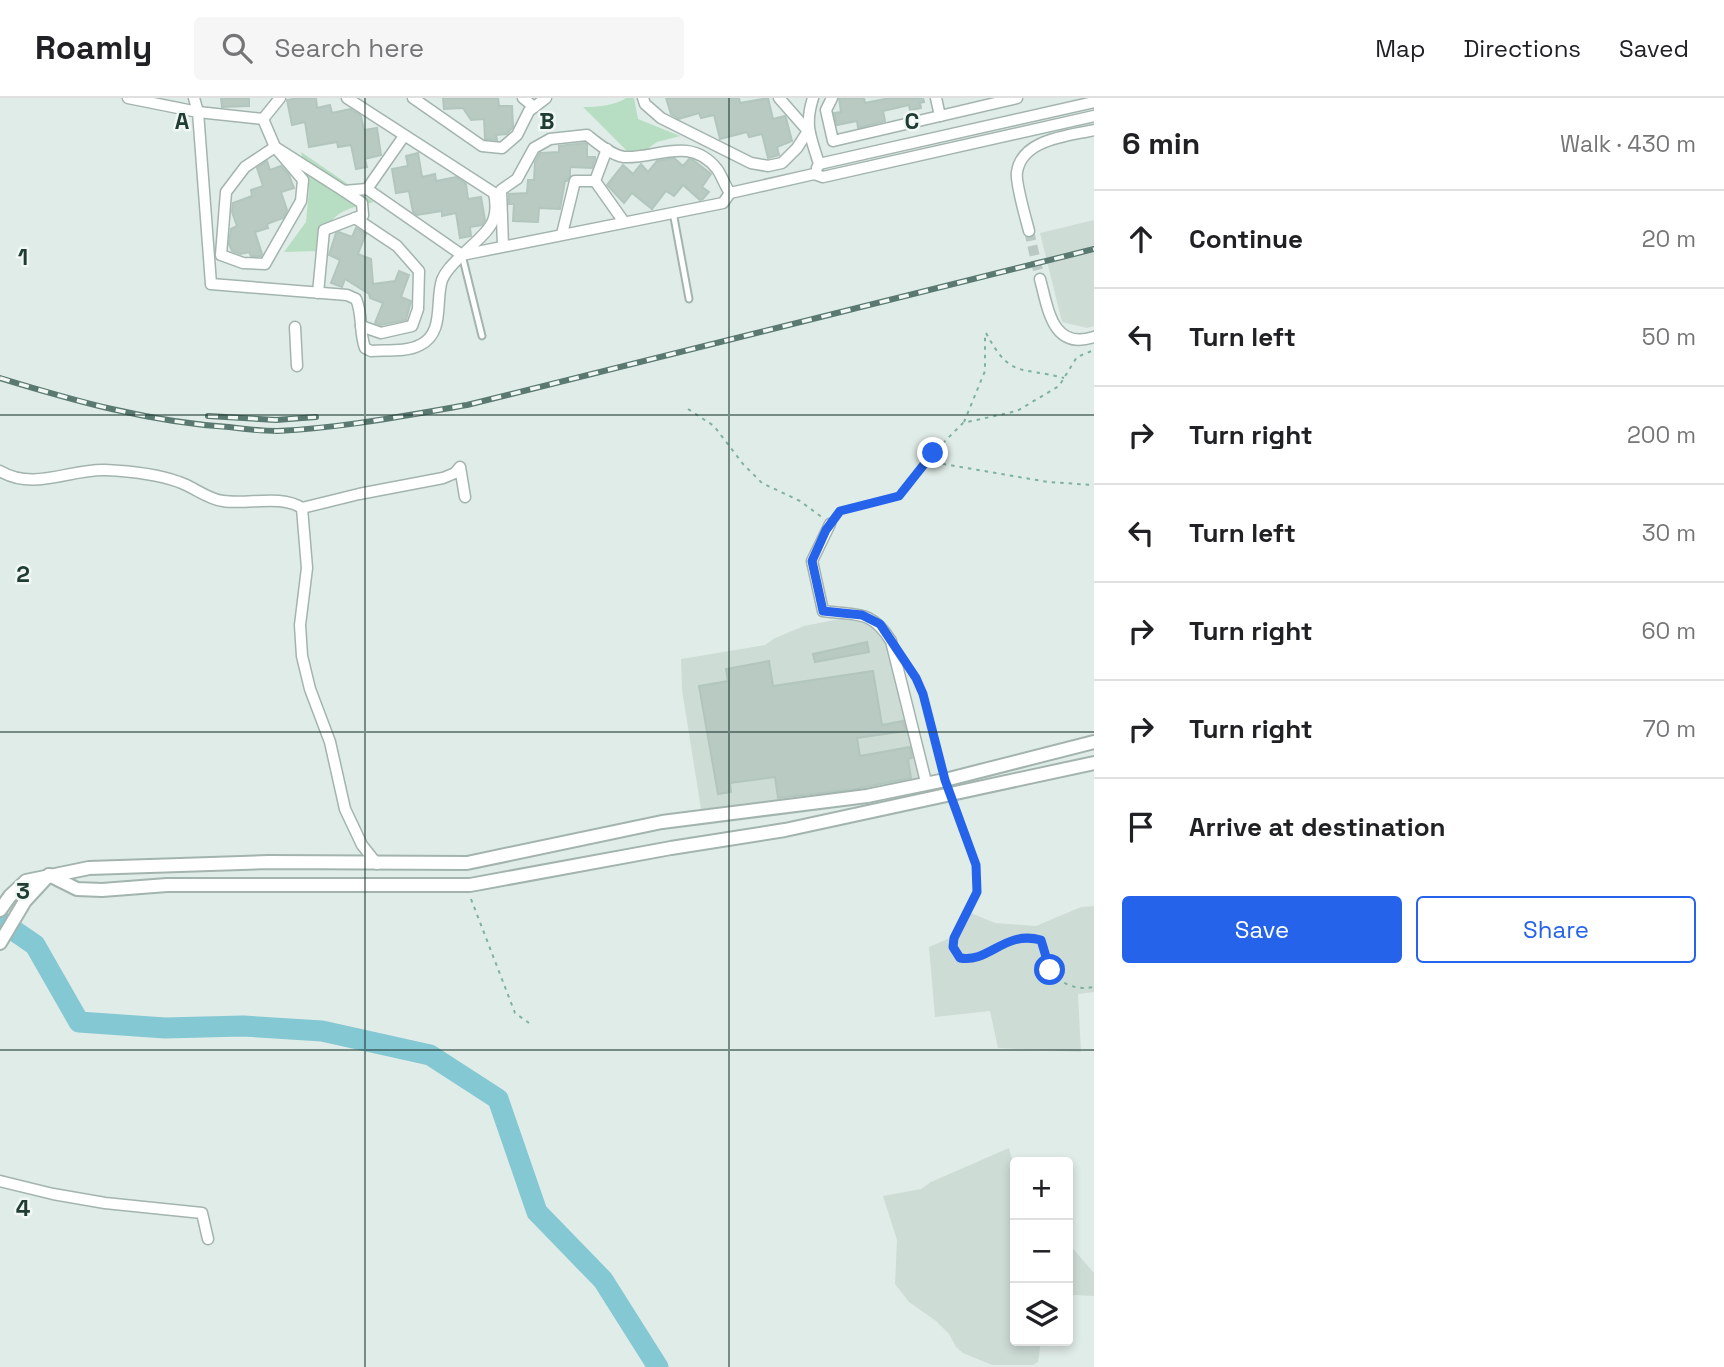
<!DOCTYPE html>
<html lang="en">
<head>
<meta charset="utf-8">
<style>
	:root { --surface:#fff; --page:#f6f6f6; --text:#202124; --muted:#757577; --line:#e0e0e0; --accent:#2563eb }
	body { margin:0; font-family:"Space Grotesk",sans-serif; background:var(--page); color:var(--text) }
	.controls { position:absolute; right:21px; bottom:21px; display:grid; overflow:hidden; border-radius:7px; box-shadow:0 4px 10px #0003 }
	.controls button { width:63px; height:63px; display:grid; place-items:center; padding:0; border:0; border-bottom:2px solid var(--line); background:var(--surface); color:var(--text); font:35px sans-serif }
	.stop { position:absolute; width:21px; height:21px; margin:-16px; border:5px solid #2563eb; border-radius:50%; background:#fff }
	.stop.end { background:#2563eb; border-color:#fff; box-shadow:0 2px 7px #0008 }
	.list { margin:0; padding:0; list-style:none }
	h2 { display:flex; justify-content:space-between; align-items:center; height:91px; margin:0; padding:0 28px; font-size:30px }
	h2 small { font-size:23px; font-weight:400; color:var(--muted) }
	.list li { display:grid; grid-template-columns:46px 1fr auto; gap:21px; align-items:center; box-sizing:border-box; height:98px; padding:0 28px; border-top:2px solid var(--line) }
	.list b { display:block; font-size:26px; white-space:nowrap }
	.list em { font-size:23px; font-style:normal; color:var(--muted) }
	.actions { display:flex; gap:14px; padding:21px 28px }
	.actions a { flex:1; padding:16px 0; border:2px solid var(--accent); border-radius:7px; text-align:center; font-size:24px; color:var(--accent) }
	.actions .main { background:var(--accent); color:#fff }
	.icon { flex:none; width:38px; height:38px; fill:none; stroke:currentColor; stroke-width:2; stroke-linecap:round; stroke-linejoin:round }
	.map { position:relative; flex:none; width:1094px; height:1269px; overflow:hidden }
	header { display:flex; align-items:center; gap:42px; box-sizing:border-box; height:98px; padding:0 35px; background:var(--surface); border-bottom:2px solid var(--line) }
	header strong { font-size:33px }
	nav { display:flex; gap:38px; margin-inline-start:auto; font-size:24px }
	.search { width:490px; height:63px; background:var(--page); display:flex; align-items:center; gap:18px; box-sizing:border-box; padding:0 24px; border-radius:7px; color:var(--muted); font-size:26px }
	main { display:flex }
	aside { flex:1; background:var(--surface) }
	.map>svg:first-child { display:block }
	.built { fill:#cedcd6 }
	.green { fill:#b7dec2 }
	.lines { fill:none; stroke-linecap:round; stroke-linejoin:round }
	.river { stroke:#84c8d4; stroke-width:21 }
	.building { fill:#b8cac2; stroke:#b2c6be; stroke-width:2 }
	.minor-tunnel { stroke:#bac9c3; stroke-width:10; stroke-dasharray:10 5; stroke-linecap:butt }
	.service-casing { stroke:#a3b4ae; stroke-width:9 }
	.minor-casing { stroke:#a3b4ae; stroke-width:13 }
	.tertiary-casing { stroke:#a3b4ae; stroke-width:16 }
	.path { stroke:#7fb1a1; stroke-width:2; stroke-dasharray:3.5 5; stroke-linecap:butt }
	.service { stroke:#fff; stroke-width:5 }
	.minor { stroke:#fff; stroke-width:10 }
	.tertiary { stroke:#fff; stroke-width:12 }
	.rail-casing { stroke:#5a7971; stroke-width:6 }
	.rail { stroke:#f1f8f4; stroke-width:3.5; stroke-dasharray:10; stroke-linecap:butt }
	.route { stroke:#2563eb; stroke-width:9 }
	.grid { fill:none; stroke:#203d35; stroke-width:2; stroke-opacity:0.55 }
	.grid-label { font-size:23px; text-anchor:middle; font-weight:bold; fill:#203d35; stroke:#f1f8f4; stroke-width:5; stroke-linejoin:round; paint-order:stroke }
</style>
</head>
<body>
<header>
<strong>Roamly</strong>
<div class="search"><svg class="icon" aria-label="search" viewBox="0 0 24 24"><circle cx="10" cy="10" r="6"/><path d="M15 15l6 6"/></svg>Search here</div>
<nav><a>Map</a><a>Directions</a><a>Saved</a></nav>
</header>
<main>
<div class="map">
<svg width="1094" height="1269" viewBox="0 0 1094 1269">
	<rect width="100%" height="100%" fill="#e0ece7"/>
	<!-- built -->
	<g class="built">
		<polygon points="1094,122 1094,228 1087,230 1062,224 1040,135"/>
		<polygon points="855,518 878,526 888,539 921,680 878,691 745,709 701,711 682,592 681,561 765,547 775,540 804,528"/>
		<polygon points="1094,808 1094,894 1078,896 1081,954 998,950 990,913 935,919 929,849 957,837 971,815 995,825 1036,828 1081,809"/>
		<polygon points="1009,1050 1015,1074 1015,1243 1041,1243 1038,1264 1033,1267 992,1267 963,1255 956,1249 949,1236 936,1223 909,1204 895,1186 897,1142 883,1098 921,1091 931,1084"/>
		<polygon points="1068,1145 1094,1175 1094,1198 1074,1197 1068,1200"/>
	</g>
	<!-- green -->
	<g class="green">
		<path d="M626 0H634L638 21 680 38 657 44 634 60 583 9C597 9 614 8 626 0Z"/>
		<path d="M301 54 374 104C335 113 332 116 317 153L284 154 306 124 309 91Z"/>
	</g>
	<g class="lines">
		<!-- river -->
		<polyline class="river" points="0,823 35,847 79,924 165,930 243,928 322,933 430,957 498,1001 537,1114 603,1182 658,1269"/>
	</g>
	<!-- building -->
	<g class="building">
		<polygon points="221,0 249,0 249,8 222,9"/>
		<polygon points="299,0 316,0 317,10 330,7 332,15 350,11 361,18 364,32 377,30 381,57 365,61 367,69 356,71 351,47 338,49 337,44 309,49 305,24 292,27 287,2"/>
		<polygon points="443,0 498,0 499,8 512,8 513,29 507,36 496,37 497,42 485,41 484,21 471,22 463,10 444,11"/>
		<polygon points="666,0 739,0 740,5 768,0 773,21 785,18 786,20 792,43 777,49 779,57 768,60 762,36 749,39 747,34 720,41 714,17 701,20 699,15 679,21 671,16"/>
		<polygon points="839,0 864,0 865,5 890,0 923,0 924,4 920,5 921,10 910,12 909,7 883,13 885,23 858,30 857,23 837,27 834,15 841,14"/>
		<polygon points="585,45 587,46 587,59 595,59 595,61 592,70 570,69 570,78 567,83 565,83 560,111 539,110 538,124 513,123 514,106 509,106 509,96 527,95 528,82 534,82 535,64 540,55 559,54 559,48"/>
		<polygon points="418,55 422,79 435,76 436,83 456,79 466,86 468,101 481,99 485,122 482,127 470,129 471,138 460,140 456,115 442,118 442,113 417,117 413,114 409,93 396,95 392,71 408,68 406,58"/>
		<polygon points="674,60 683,68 689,61 693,62 711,76 702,89 709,94 703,101 700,102 683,87 674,98 666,93 652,111 632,95 624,105 607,87 623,67 633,76 641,66 648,74 657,63"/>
		<polygon points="267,63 270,72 281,68 289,77 294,90 281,94 287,112 283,120 267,126 268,130 255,134 262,156 261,158 251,158 249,154 241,156 232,153 229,146 231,131 237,128 232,114 233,105 252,98 251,92 263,88 257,70"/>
		<polygon points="356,130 366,136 358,156 371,161 373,186 395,183 399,173 409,177 401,199 411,203 406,222 381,227 375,225 383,205 370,200 369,196 345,181 342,189 331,185 340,162 329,157 336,135 339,134 352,139"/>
		<polygon points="867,544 869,554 815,564 813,556"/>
		<polygon points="769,563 773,588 873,573 882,627 903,623 906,633 857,640 860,658 910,649 912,660 908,661 911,680 855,691 778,700 775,679 730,685 731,694 718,696 699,588 728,583 726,571"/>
	</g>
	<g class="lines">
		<!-- minor-tunnel -->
		<polyline class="minor-tunnel" points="1029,133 1040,181"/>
		<defs>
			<g id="service">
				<polyline points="673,114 689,201"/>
				<polyline points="462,157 482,238"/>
			</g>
			<g id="minor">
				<path d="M128 0 198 14 211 186 347 197 356 201C363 217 359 234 365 250L371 253C386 252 407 254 420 247 445 235 435 203 442 182 446 172 454 165 462 157L723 105 730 95 814 76 823 79 1094 18"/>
				<polyline points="194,0 198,14 263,21"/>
				<polyline points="413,0 482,48 502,50 517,37 529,13 546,0"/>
				<polyline points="523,0 534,9"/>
				<polyline points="643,0 645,6 661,20 751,65 768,68 782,65 797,50 808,33 779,0"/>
				<path d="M813 0C804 28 811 39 819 66L817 70"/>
				<polyline points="832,0 826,12 833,43 940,18 936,0"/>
				<polyline points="940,18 1017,0"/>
				<path d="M263 21 275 49 344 93 367 91 462 157C484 135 501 128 494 95L347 0"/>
				<polyline points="263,21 280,0"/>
				<polygon points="275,49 303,82 301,103 265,166 243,165 221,157 226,94 245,69"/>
				<polyline points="607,51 595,83 624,124"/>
				<polyline points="819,66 1094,4"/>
				<polyline points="367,91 404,38"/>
				<polyline points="355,120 397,148 419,173 418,211 412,228 381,235 361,228"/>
				<path d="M1029 133C1026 121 1015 84 1017 74 1022 41 1068 38 1094 32"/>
				<polyline points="562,136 575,83 595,83"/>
				<path d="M503 148 501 92 517 81 534 50 550 41 587 37C597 45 611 57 624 59 656 61 690 37 717 71 722 78 725 88 730 95"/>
				<path d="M1040 181C1048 210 1052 253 1094 239"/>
				<polyline points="318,195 324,132 363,117 362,105 344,93"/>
				<polyline points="295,229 297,268"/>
				<path d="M0 373C34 393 69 371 105 372 128 373 157 376 179 384 194 389 207 401 223 403 248 407 280 396 302 410L307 470 300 527 302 558 310 591 330 644 345 711 362 747 377 766"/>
				<polyline points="302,410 359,396 443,380 455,375 460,369 465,399"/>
				<path d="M830 426 812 463 823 513C857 518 871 511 891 543L926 684"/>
				<polyline points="0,1083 53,1096 105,1105 202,1115 208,1141"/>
			</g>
			<g id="tertiary">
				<polyline points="49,777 77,791 102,792 167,787 470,787 671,750 785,732 1094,665"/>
				<polyline points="0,812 10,798 26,783 89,770 268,764 467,765 662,724 867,698 945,682 1094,644"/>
				<polyline points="0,845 25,803 49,777"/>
			</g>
		</defs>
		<!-- service casing -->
		<use href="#service" class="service-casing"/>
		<!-- minor casing -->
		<use href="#minor" class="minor-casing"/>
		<!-- tertiary casing -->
		<use href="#tertiary" class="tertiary-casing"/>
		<!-- path -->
		<g class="path">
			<path d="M986 235C1011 281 1019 268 1064 280"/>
			<polyline points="688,311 714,328 743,366 762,385 800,403 823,420"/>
			<polyline points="964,324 985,273 985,236"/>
			<polyline points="926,363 1048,384 1094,387"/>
			<polyline points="836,418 840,413 899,398 933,355 963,325 1017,313 1059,288 1077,259 1094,252"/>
			<path d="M909 570C930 599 933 636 942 670"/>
			<path d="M955 708C963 733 978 760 977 786 976 811 942 841 960 860 989 866 1004 832 1041 842L1055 880C1069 888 1078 892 1094 889"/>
			<polyline points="471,801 515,915 529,925"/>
		</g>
		<!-- service -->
		<use href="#service" class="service"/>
		<!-- minor -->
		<use href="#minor" class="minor"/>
		<!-- tertiary -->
		<use href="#tertiary" class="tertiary"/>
		<defs>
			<g id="rail">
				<path d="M0 280C75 303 150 324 229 329 244 331 261 333 277 333 341 330 404 318 467 307L1094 151"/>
				<polyline points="208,318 276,322 316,319"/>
			</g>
		</defs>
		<!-- rail casing -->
		<use href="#rail" class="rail-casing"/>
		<!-- rail -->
		<use href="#rail" class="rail"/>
	</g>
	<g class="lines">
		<!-- route -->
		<path class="route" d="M933 355 899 398 840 413 826 432 812 463 823 513 862 517 880 526 916 580 923 596 945 682 976 767 977 794 954 840 953 849 960 860C990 865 1004 832 1041 842L1050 872"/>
	</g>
	<!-- grid -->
	<path class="grid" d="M365 0V1269M729 0V1269M0 317H1094M0 634H1094M0 952H1094"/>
	<g class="grid-label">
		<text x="182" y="31">A</text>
		<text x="547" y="31">B</text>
		<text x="912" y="31">C</text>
		<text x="23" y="167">1</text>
		<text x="23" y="484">2</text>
		<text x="23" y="801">3</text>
		<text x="23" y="1118">4</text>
	</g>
</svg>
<div class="controls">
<button>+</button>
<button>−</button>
<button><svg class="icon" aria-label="layers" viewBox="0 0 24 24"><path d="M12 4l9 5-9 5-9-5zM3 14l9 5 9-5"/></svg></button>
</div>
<div class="stop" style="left:1050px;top:872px"></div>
<div class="stop end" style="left:933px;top:355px"></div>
</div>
<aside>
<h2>6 min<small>Walk · 430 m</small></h2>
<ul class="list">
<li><svg class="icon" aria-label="ahead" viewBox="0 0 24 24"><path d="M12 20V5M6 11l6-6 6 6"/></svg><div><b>Continue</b></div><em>20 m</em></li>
<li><svg class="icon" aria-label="left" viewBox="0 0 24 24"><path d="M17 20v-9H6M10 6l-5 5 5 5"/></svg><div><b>Turn left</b></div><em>50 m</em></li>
<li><svg class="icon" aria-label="right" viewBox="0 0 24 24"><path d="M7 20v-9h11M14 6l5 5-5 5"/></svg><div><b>Turn right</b></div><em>200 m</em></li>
<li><svg class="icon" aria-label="left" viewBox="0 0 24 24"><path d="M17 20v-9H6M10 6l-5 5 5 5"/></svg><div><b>Turn left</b></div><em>30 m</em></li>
<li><svg class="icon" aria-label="right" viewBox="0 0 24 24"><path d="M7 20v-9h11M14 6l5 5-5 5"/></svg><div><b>Turn right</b></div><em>60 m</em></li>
<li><svg class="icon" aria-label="right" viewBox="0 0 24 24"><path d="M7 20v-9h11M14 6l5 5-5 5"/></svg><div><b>Turn right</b></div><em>70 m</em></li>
<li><svg class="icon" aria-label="arrive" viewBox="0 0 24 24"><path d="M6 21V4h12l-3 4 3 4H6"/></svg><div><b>Arrive at destination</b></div></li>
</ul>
<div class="actions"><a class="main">Save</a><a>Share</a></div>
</aside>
</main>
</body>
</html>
